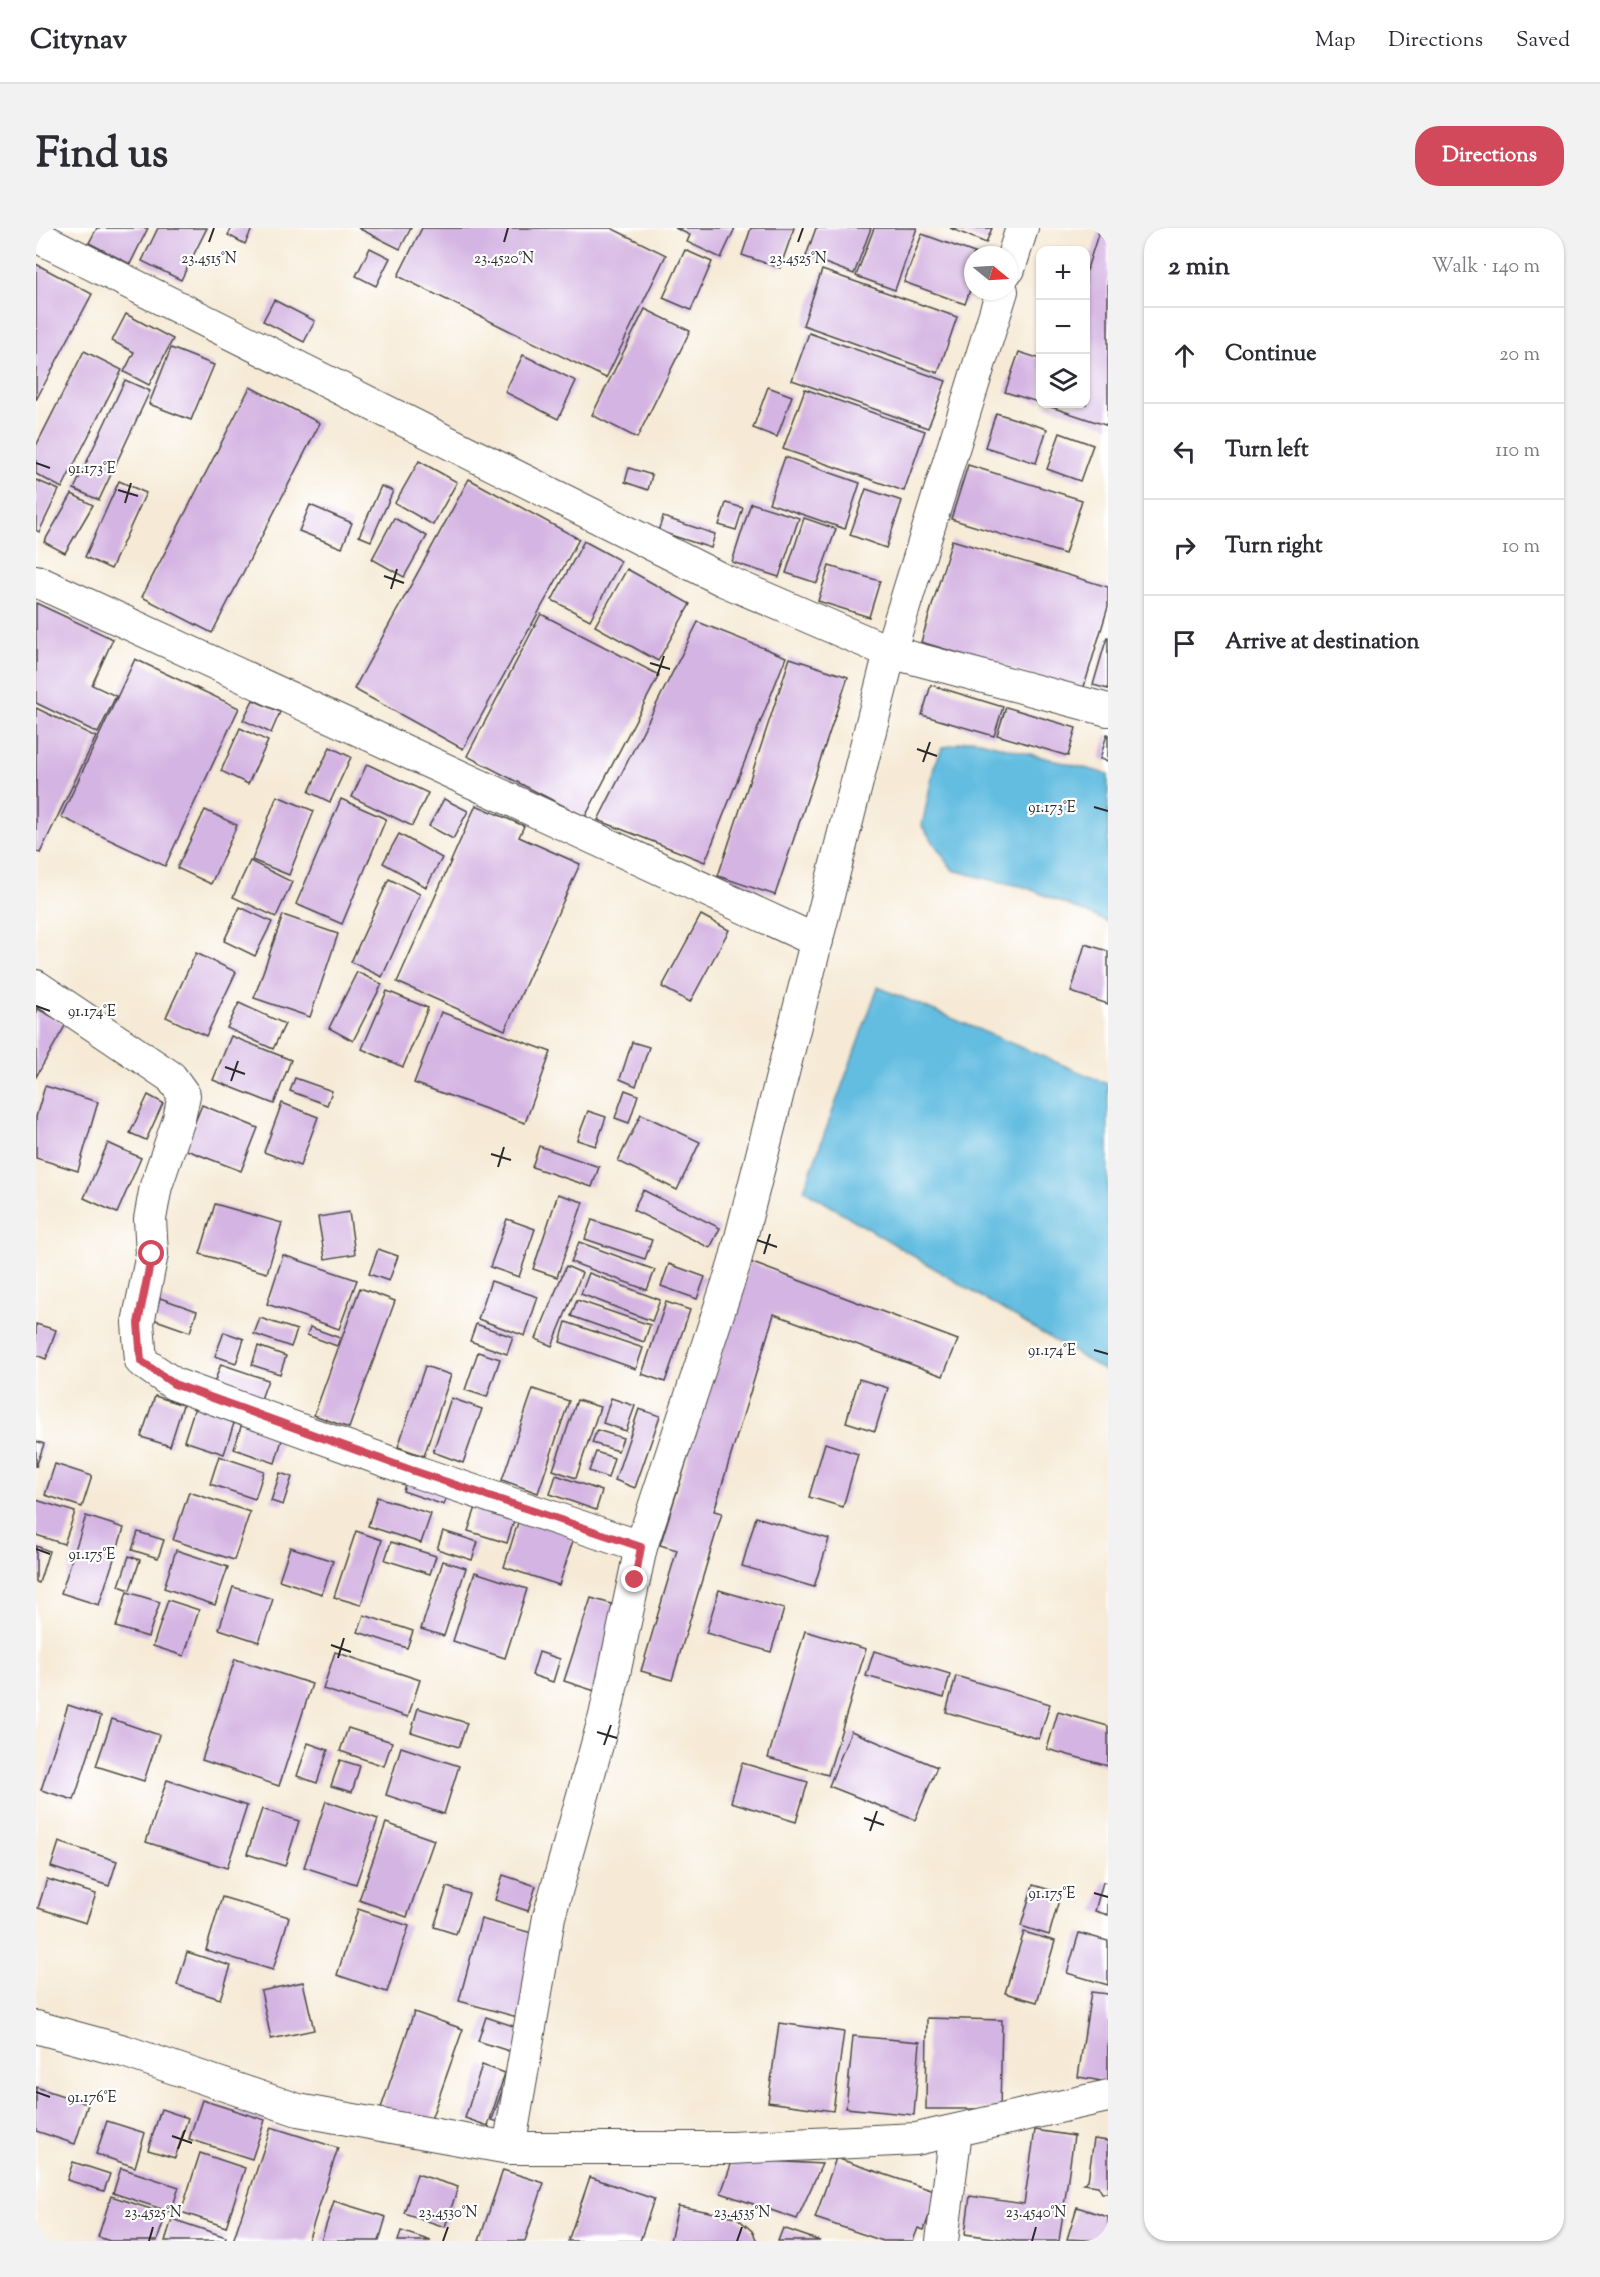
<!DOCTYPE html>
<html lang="en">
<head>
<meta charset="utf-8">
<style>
	:root { --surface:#fff; --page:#f2f2f3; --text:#2b2b33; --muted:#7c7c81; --line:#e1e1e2; --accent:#d1495b }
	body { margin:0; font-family:"Sorts Mill Goudy",serif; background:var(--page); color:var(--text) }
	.controls { position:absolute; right:18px; top:18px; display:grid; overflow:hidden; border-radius:12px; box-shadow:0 2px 4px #0004 }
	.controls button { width:54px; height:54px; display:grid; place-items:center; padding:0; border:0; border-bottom:2px solid var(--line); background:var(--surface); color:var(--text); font:30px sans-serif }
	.compass { position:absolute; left:928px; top:18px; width:54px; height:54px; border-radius:50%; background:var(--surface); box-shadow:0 2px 4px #0004; rotate:108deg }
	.stop { position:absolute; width:18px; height:18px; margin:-14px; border:4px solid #d1495b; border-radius:50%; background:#fff }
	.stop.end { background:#d1495b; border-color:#fff; box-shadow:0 2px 6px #0008 }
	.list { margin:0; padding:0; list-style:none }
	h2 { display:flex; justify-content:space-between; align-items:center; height:78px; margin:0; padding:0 24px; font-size:26px }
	h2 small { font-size:20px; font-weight:400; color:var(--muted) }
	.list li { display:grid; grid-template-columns:39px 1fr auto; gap:18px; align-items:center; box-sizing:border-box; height:96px; padding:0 24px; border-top:2px solid var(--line) }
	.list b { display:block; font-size:22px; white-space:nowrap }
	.list em { font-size:20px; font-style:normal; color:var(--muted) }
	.icon { flex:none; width:33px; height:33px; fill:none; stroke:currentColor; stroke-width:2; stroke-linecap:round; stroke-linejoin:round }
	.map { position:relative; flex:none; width:1072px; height:2013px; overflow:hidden; border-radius:24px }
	header { display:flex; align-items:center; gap:36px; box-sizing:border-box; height:84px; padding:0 30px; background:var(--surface); border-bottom:2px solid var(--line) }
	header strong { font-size:28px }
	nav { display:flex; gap:33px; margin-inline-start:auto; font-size:21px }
	.intro { display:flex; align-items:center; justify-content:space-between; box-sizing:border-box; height:144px; padding:0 36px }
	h1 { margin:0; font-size:42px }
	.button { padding:15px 27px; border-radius:24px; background:var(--accent); color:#fff; font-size:21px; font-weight:700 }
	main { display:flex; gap:36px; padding:0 36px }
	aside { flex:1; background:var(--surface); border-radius:24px; box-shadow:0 2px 4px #0004 }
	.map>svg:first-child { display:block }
	.water { fill:#63bde1; stroke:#477486; stroke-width:1.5 }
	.building { fill:#d4b4e2 }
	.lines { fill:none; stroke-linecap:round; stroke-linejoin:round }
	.street-casing { stroke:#494845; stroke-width:34 }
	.street { stroke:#fff; stroke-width:32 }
	.route { stroke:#d1495b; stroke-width:8 }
	.ticks { fill:none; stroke:#2b2b2b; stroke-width:2 }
	.ticks-label { font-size:15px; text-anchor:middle; fill:#2b2b2b; stroke:#fff; stroke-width:4.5; stroke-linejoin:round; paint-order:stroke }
</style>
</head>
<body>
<header>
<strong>Citynav</strong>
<nav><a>Map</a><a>Directions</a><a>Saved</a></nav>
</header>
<div class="intro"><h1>Find us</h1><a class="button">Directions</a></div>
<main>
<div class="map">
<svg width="1072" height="2013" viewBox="0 0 1072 2013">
	<rect width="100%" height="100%" fill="#fff"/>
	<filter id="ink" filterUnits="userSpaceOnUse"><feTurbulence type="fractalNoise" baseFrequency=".0167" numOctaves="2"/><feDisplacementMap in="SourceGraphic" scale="12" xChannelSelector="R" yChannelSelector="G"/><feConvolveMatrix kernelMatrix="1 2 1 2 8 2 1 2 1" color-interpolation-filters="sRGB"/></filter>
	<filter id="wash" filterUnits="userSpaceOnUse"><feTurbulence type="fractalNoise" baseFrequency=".008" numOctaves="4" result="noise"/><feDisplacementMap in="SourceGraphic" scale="24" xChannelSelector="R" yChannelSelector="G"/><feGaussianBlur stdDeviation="1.35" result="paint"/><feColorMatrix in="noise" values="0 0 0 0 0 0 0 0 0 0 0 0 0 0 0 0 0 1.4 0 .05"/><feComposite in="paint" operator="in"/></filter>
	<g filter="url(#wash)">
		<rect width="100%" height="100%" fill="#f6ead6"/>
		<!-- water -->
		<g class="water">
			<polygon points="936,511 1072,546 1072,694 989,659 951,651 917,642 886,598 898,539 906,520"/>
			<polygon points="842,759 1072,856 1072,1145 768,962"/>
		</g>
		<g id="blocks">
			<!-- building -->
			<g class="building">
				<polygon points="61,0 112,0 94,36 53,15"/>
				<polygon points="122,0 171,0 145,52 106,33"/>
				<polygon points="196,0 216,1 209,16 192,7"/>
				<polygon points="322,0 375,0 364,21"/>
				<polygon points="386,0 575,0 630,27 570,150 362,48"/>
				<polygon points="639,0 699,0 685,30 651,14 654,7"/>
				<polygon points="715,0 758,0 744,40 706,27"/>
				<polygon points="780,0 835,0 818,46 770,28"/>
				<polygon points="838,0 881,0 859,62 820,48"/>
				<polygon points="914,0 956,0 950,15"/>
				<polygon points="1064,0 1072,0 1072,198 1006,176 1050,176 1050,44"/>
				<polygon points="886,6 944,27 937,27 937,54 929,76 868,54"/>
				<polygon points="334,20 354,30 340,58 320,48"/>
				<polygon points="649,22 676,34 655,82 627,70"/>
				<polygon points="0,36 56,66 0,172"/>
				<polygon points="786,42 921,89 902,145 767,97"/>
				<polygon points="238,72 279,93 268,114 227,93"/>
				<polygon points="609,81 654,103 601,210 556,187"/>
				<polygon points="90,86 137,111 113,157 88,144 98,124 76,113"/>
				<polygon points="773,105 910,153 892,200 756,152"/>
				<polygon points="135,120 178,137 155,192 113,176"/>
				<polygon points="48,123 86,142 26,260 0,246 0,218"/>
				<polygon points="983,124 1005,131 1005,175 969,164"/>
				<polygon points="487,127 540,153 522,191 469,164"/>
				<polygon points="89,152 114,163 63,272 38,261"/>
				<polygon points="214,159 284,195 176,405 106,369"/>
				<polygon points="732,159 756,168 741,209 717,200"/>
				<polygon points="769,161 889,203 868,263 747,221"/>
				<polygon points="960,185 1011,201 1000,235 949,219"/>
				<polygon points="1024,205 1057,217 1044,253 1011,241"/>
				<polygon points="749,229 824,255 809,301 733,275"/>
				<polygon points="383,233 421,254 397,297 359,275"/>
				<polygon points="932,237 1046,272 1029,326 915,291"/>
				<polygon points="593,240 616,247 612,262 589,254"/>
				<polygon points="433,251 543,311 427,521 318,461"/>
				<polygon points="0,252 23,262 3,304 0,302"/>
				<polygon points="83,253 110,265 75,341 49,329"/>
				<polygon points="345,258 357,263 335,313 323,308"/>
				<polygon points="830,261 866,273 850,320 814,307"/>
				<polygon points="36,266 57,277 29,325 8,314"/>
				<polygon points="690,275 707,280 700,302 683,297"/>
				<polygon points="715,275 763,290 743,349 696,334"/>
				<polygon points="274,277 316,295 306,320 263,303"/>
				<polygon points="627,289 679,306 675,320 622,303"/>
				<polygon points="358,290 391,308 368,349 336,331"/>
				<polygon points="768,290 800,301 781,355 750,345"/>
				<polygon points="916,312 1072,359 1072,379 1047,462 885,414"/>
				<polygon points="548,313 585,333 554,392 516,372"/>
				<polygon points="793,338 844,353 833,389 782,373"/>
				<polygon points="591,341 654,376 622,433 559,398"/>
				<polygon points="0,375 77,411 56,457 80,468 62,505 0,475"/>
				<polygon points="505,386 623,447 549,589 431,528"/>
				<polygon points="662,394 750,429 669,634 562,592"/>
				<polygon points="1071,409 1072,409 1072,461 1057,457"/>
				<polygon points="754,430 812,449 739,667 682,648"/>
				<polygon points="99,431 203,480 129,638 25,589"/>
				<polygon points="895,457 967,479 958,508 886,487"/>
				<polygon points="217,472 244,484 235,505 207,492"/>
				<polygon points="970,479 1040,500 1032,528 961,507"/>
				<polygon points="0,480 60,509 4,625 0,623"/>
				<polygon points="204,500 232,513 212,556 185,543"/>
				<polygon points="1071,506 1072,506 1072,533 1064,531"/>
				<polygon points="294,519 315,529 294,574 273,564"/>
				<polygon points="331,536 392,565 376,598 316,569"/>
				<polygon points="241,568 278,583 253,647 216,632"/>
				<polygon points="305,571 350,591 306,696 260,676"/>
				<polygon points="408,571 432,583 417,611 393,598"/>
				<polygon points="440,577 488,598 483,609 544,636 469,802 361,754"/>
				<polygon points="169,582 201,597 175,656 141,640"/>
				<polygon points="363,606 406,630 390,659 347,635"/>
				<polygon points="214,633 256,654 240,689 197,669"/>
				<polygon points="353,651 384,666 346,749 315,734"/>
				<polygon points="204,679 236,694 219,728 188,713"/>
				<polygon points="247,687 302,706 274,789 218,770"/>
				<polygon points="665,687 693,702 654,774 626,759"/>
				<polygon points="1049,716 1072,723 1072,776 1035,764"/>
				<polygon points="160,725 200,744 170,808 130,789"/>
				<polygon points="321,744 346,756 317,813 293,800"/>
				<polygon points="351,763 392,780 367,839 326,821"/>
				<polygon points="203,775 249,796 237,821 191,800"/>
				<polygon points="0,780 30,796 0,849"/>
				<polygon points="405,784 515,824 489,895 378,855"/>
				<polygon points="195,808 255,832 238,876 177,852"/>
				<polygon points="596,814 613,819 600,858 584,851"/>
				<polygon points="259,850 296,863 291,877 254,863"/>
				<polygon points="9,858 62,874 42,943 0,930 0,889"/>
				<polygon points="589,862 602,867 593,895 579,890"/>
				<polygon points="112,867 127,875 110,912 94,905"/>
				<polygon points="246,875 282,889 264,938 228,924"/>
				<polygon points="166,877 222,900 205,943 148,921"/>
				<polygon points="552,883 570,889 560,918 541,912"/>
				<polygon points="605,886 664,914 641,962 582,933"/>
				<polygon points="72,915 105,930 81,985 48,970"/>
				<polygon points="503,918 563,939 556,959 496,939"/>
				<polygon points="607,962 684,1000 674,1020 597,982"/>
				<polygon points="522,966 547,974 521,1049 497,1041"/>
				<polygon points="179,976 246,995 231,1045 164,1026"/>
				<polygon points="313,984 319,1026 289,1031 282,989"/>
				<polygon points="471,991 499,1001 483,1049 454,1039"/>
				<polygon points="556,992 616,1012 609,1031 549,1011"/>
				<polygon points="543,1014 619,1042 611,1062 535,1034"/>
				<polygon points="342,1021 362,1028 353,1053 333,1046"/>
				<polygon points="247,1027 321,1052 303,1101 231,1076"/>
				<polygon points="714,1034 922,1112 907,1148 738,1086 678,1283 686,1285 636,1452 605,1443 641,1322 624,1317"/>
				<polygon points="633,1036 669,1049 661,1071 625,1058"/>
				<polygon points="530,1038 546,1045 516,1118 500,1111"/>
				<polygon points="553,1045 624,1072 616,1093 545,1066"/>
				<polygon points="455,1053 502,1069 489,1108 442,1091"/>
				<polygon points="324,1060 359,1073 313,1200 278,1187"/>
				<polygon points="124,1070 161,1083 154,1104 117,1091"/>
				<polygon points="541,1072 614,1097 608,1114 535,1088"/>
				<polygon points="630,1074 654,1082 629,1154 606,1146"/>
				<polygon points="224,1090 261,1102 255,1119 218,1106"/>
				<polygon points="530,1094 607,1120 600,1141 524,1114"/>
				<polygon points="0,1096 20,1102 10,1131 0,1127"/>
				<polygon points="440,1096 477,1109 471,1126 434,1113"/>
				<polygon points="274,1099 304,1110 301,1118 271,1107"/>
				<polygon points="188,1104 208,1111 200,1135 179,1128"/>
				<polygon points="222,1118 250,1128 244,1146 216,1137"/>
				<polygon points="442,1124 464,1131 451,1169 429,1162"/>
				<polygon points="185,1136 232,1152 225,1171 178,1155"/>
				<polygon points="389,1138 415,1147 388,1228 362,1219"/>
				<polygon points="823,1151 852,1160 839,1203 810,1194"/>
				<polygon points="497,1161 533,1173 502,1265 466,1252"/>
				<polygon points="119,1168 147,1177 134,1218 105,1209"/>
				<polygon points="415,1170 446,1181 427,1235 397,1224"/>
				<polygon points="575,1170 599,1178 590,1203 567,1195"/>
				<polygon points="541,1172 564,1179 540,1250 517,1242"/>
				<polygon points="161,1173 201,1186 188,1226 148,1213"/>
				<polygon points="603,1181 624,1188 599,1260 579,1252"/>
				<polygon points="208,1189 249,1202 239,1235 198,1221"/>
				<polygon points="561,1202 587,1210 582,1223 556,1215"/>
				<polygon points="0,1213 8,1216 0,1239"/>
				<polygon points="789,1215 822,1226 807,1279 773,1269"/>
				<polygon points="560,1224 578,1230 572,1250 553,1243"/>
				<polygon points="183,1228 228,1243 219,1271 174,1256"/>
				<polygon points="19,1236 56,1248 46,1279 9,1267"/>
				<polygon points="244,1245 256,1249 247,1277 235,1273"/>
				<polygon points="520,1247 566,1263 560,1282 514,1266"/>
				<polygon points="371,1250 412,1263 408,1277 367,1263"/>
				<polygon points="153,1264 214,1284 198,1332 137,1312"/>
				<polygon points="341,1269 395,1286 385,1315 332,1298"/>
				<polygon points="443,1270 481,1283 471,1315 432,1303"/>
				<polygon points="0,1272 39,1284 28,1316 0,1307"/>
				<polygon points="50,1288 88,1300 63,1377 25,1365"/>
				<polygon points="484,1288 539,1306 523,1357 468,1339"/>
				<polygon points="720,1289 793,1311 778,1359 706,1338"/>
				<polygon points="320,1303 346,1312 325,1377 298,1369"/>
				<polygon points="407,1303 442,1314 436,1332 401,1321"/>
				<polygon points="102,1304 128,1312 122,1330 96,1322"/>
				<polygon points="355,1314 400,1328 394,1346 349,1332"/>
				<polygon points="0,1318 13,1323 3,1355 0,1354"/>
				<polygon points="254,1319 297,1333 286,1366 243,1352"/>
				<polygon points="140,1322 192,1339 179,1377 128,1360"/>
				<polygon points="93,1328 104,1332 94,1362 83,1358"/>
				<polygon points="407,1333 430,1340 408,1408 385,1401"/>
				<polygon points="439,1344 491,1361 469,1430 417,1413"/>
				<polygon points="197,1359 237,1371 223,1414 183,1401"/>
				<polygon points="683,1362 748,1381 735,1424 670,1405"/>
				<polygon points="91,1364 124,1374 112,1409 80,1399"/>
				<polygon points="555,1370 586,1379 559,1463 528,1453"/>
				<polygon points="132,1372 163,1382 148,1428 117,1418"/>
				<polygon points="328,1387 377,1403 371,1420 322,1404"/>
				<polygon points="769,1403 830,1421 792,1547 732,1530"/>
				<polygon points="838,1423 914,1446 908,1470 830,1448"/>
				<polygon points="299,1424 384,1452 372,1489 287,1461"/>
				<polygon points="503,1424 524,1431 517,1454 496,1447"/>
				<polygon points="199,1431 276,1456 243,1558 166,1532"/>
				<polygon points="920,1448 1014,1476 1003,1511 910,1484"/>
				<polygon points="32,1477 65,1488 38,1572 5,1562"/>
				<polygon points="382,1480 431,1495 423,1519 375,1504"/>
				<polygon points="1022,1484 1072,1498 1072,1538 1011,1521"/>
				<polygon points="76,1491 123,1507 108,1553 60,1538"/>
				<polygon points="312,1500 356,1514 348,1538 304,1523"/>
				<polygon points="815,1503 901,1539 879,1592 793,1558"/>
				<polygon points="272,1515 292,1522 281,1555 261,1548"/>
				<polygon points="365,1519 423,1538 408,1586 350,1567"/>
				<polygon points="304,1532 324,1538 316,1564 295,1558"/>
				<polygon points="706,1535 772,1554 760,1594 695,1574"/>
				<polygon points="131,1552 211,1578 191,1640 110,1614"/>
				<polygon points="290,1573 342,1591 320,1656 268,1639"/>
				<polygon points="226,1581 263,1593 249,1638 211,1626"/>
				<polygon points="350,1595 398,1612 371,1689 323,1672"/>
				<polygon points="23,1614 81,1633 73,1658 15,1639"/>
				<polygon points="467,1647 500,1658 492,1683 459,1672"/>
				<polygon points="11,1651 60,1666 50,1695 2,1680"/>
				<polygon points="1067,1654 1072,1655 1072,1687 1059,1683"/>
				<polygon points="997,1657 1025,1665 1013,1707 985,1698"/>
				<polygon points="411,1659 433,1666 420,1706 398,1699"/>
				<polygon points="186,1669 253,1689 237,1742 170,1722"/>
				<polygon points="322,1681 373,1698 351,1764 301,1747"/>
				<polygon points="445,1691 507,1708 485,1790 423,1773"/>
				<polygon points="988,1704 1019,1713 1001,1774 969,1765"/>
				<polygon points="1043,1705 1072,1713 1072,1757 1031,1745"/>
				<polygon points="151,1724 195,1738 184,1771 141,1757"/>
				<polygon points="267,1754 278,1802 235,1811 225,1763"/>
				<polygon points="1055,1764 1072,1766 1072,1854 1042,1849"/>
				<polygon points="378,1784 427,1801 393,1897 345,1880"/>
				<polygon points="450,1789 486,1801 479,1825 442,1813"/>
				<polygon points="891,1790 966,1792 964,1881 890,1881"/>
				<polygon points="743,1795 808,1804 797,1883 732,1874"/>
				<polygon points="817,1808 884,1814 878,1887 810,1880"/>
				<polygon points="446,1837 469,1845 452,1898 429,1890"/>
				<polygon points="472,1845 466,1895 456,1892"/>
				<polygon points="0,1859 52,1876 39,1916 0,1903"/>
				<polygon points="166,1872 229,1892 216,1931 153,1911"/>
				<polygon points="125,1881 152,1890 139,1930 112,1922"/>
				<polygon points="71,1893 109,1905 99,1939 60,1926"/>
				<polygon points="235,1899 302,1920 272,2013 197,2013"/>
				<polygon points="999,1902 1038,1908 1023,2013 980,2013 929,2006 934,1968 988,1976"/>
				<polygon points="1058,1911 1072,1913 1072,1965 1066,1965 1062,1958 1047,1956 1052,1952"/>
				<polygon points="164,1925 209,1940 190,1999 145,1984"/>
				<polygon points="800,1930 901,1964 888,2002 882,2000 877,2013 847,2013 779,1990"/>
				<polygon points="697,1931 786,1936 761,1991 685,1965"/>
				<polygon points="37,1934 74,1946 68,1963 31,1952"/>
				<polygon points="85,1940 143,1959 135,1984 77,1965"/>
				<polygon points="467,1942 508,1955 489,2013 443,2013"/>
				<polygon points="381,1946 422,1959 409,1999 368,1985"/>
				<polygon points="554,1949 618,1971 604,2013 532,2013"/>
				<polygon points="75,1968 130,1986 121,2013 74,2013 62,2009"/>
				<polygon points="298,1973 350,1989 343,2013 285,2013"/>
				<polygon points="642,1978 700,1989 716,2003 721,2013 634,2013"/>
				<polygon points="1041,1979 1072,1989 1072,2013 1031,2011"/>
				<polygon points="136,1991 190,2009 189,2013 129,2013"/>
				<polygon points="747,2000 784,2013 742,2013"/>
				<polygon points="365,2003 395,2013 362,2013"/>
			</g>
		</g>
	</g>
	<g filter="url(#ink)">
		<use href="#blocks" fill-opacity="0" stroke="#494845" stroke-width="1.5"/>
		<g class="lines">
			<defs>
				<g id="street">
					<polyline points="0,8 687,352 854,424 1072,482"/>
					<polyline points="973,41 986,0"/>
					<polyline points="0,353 781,713"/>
					<polyline points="0,758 135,849 148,867 143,891 120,958 114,991 116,1026 102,1095 105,1133 138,1156 375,1242 605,1319"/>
					<polyline points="0,1799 88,1823 262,1882 473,1920 695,1920 880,1911 1072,1868"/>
					<polyline points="473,1920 513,1689 569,1488 605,1319 698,1037 854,424 966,63"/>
					<polyline points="906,2013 920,1903"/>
				</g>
			</defs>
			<!-- street casing -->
			<use href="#street" class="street-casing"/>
			<!-- street -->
			<use href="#street" class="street"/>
		</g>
	</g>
	<g class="lines" filter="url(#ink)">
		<!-- route -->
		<polyline class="route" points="116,1026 102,1095 105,1133 138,1156 375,1242 605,1319 599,1352"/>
	</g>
	<!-- ticks -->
	<path class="ticks" d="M173 14 178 0M468 14 472 0M762 14 767 0M0 235 14 240M82 262 102 268M89 275 95 255M348 348 368 355M355 361 361 341M614 435 634 441M621 448 628 428M881 521 901 528M887 534 894 514M1058 579 1072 583M0 778 14 783M189 839 209 846M195 853 202 833M455 926 475 932M462 939 468 919M721 1012 741 1019M728 1026 734 1006M1058 1122 1072 1126M0 1321 14 1326M295 1417 315 1424M302 1430 308 1410M561 1504 581 1510M568 1517 575 1497M828 1590 848 1597M834 1603 841 1583M1058 1665 1072 1669M0 1864 14 1869M136 1908 156 1915M142 1921 149 1902M113 2013 117 1999M407 2013 412 1999M701 2013 706 1999M996 2013 1000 1999"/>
	<g class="ticks-label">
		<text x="173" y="35">23.4515°N</text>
		<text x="468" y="35">23.4520°N</text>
		<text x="762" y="35">23.4525°N</text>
		<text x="56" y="245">91.173°E</text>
		<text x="1016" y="584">91.173°E</text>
		<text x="56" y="788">91.174°E</text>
		<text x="1016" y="1127">91.174°E</text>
		<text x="56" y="1331">91.175°E</text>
		<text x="1016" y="1670">91.175°E</text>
		<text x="56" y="1874">91.176°E</text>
		<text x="117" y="1989">23.4525°N</text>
		<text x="412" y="1989">23.4530°N</text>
		<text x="706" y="1989">23.4535°N</text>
		<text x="1000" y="1989">23.4540°N</text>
	</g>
</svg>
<div class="controls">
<button>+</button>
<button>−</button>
<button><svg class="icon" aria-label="layers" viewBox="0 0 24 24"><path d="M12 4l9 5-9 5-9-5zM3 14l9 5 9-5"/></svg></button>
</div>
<svg class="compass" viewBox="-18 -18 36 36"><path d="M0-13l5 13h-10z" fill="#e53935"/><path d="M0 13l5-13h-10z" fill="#7c7c81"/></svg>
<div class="stop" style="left:116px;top:1026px"></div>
<div class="stop end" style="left:599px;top:1352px"></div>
</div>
<aside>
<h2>2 min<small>Walk · 140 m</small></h2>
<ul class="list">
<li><svg class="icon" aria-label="ahead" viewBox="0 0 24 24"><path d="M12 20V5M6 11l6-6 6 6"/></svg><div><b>Continue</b></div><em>20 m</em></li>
<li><svg class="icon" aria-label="left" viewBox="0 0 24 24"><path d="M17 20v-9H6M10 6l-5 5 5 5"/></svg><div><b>Turn left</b></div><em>110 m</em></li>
<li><svg class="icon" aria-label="right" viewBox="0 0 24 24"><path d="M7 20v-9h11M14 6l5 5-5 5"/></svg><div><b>Turn right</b></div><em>10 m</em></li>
<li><svg class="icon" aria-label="arrive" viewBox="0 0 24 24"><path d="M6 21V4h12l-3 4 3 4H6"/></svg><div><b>Arrive at destination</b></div></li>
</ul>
</aside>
</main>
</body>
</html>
